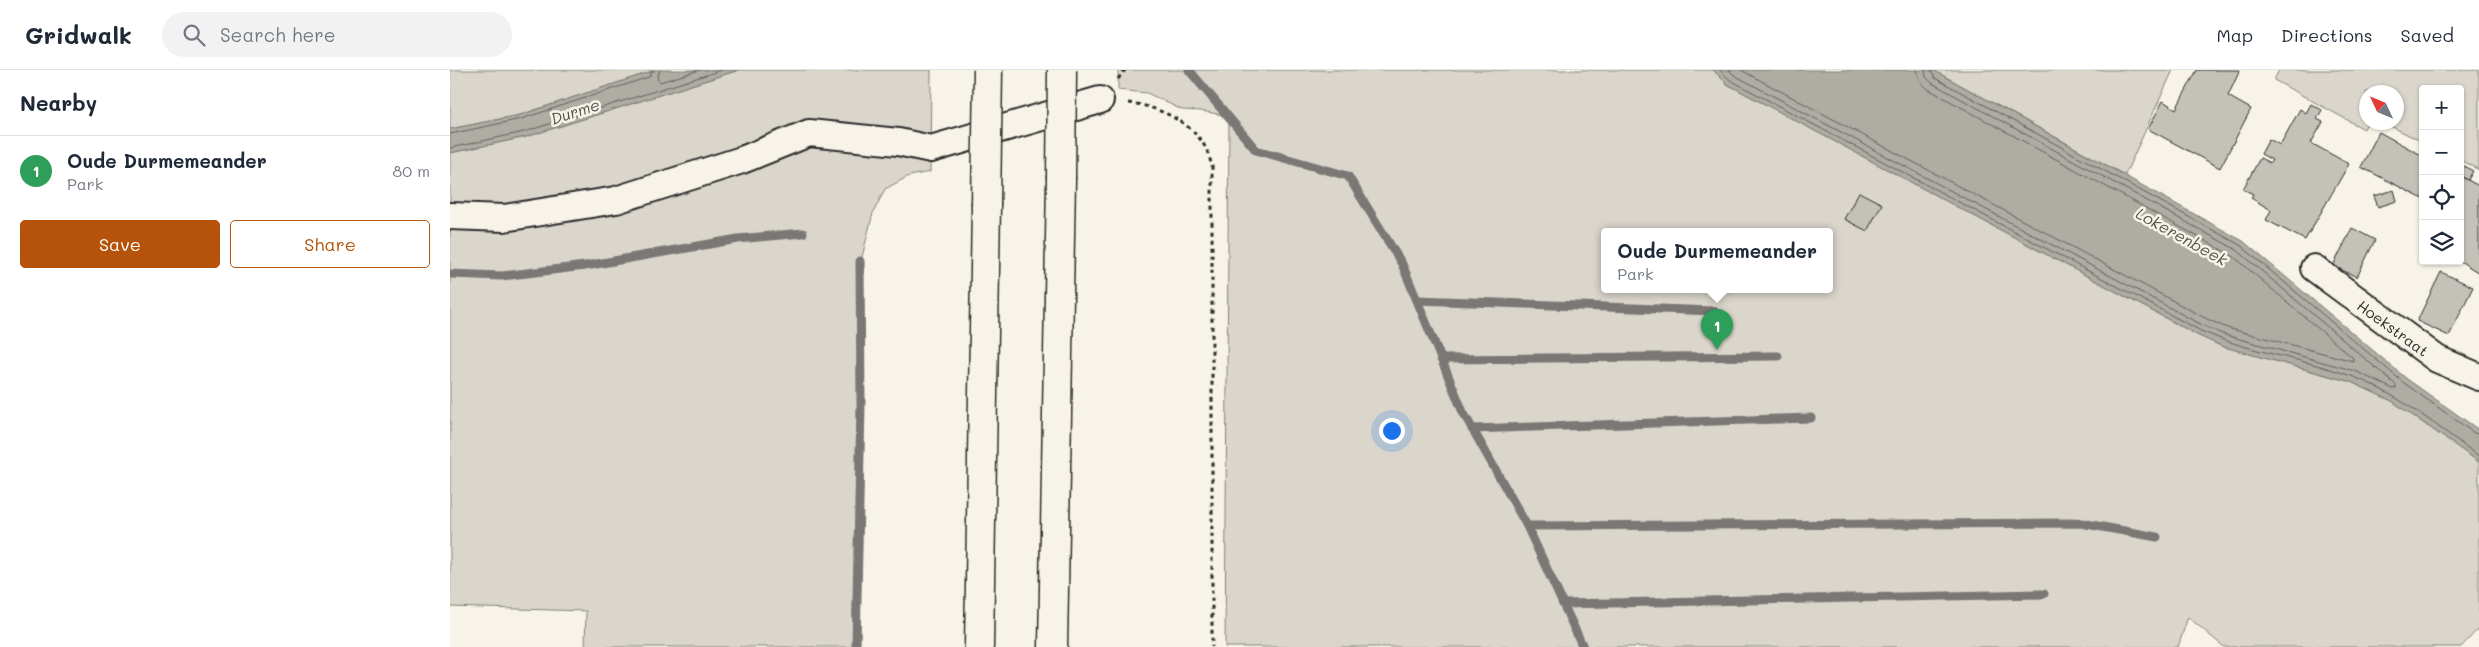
<!DOCTYPE html>
<html lang="en">
<head>
<meta charset="utf-8">
<style>
	:root { --surface:#fff; --page:#f2f2f3; --text:#1f2937; --muted:#747a83; --line:#e0e1e3; --accent:#b45309 }
	body { margin:0; font-family:Mali,sans-serif; background:var(--page); color:var(--text) }
	.controls { position:absolute; right:15px; top:15px; display:grid; overflow:hidden; border-radius:5px; box-shadow:0 1px 4px #0004 }
	.controls button { width:45px; height:45px; display:grid; place-items:center; padding:0; border:0; border-bottom:1px solid var(--line); background:var(--surface); color:var(--text); font:25px sans-serif }
	.compass { position:absolute; left:1909px; top:15px; width:45px; height:45px; border-radius:50%; background:var(--surface); box-shadow:0 1px 4px #0004; rotate:314deg }
	.you { position:absolute; left:941px; top:360px; width:18px; height:18px; margin:-12px; border:4px solid #fff; border-radius:50%; background:#1a73e8; box-shadow:0 0 0 8px #1a73e833 }
	.badge { display:grid; place-items:center; width:32px; height:32px; border-radius:50%; background:var(--accent); color:#fff; font-size:16px; font-weight:700 }
	.pin { position:absolute; translate:-50% -41px; filter:drop-shadow(0 1px 2px #0008) }
	.pin::after { content:''; position:absolute; top:26px; width:18px; height:15px; background:inherit; clip-path:polygon(0 0,100% 0,50% 100%) }
	.popup { position:absolute; left:1151px; top:158px; width:232px; height:65px; box-sizing:border-box; display:grid; place-content:center; border-radius:5px; background:var(--surface); filter:drop-shadow(0 1px 4px #0005); font-size:16px; white-space:nowrap; color:var(--muted) }
	.popup b { font-size:19px; color:var(--text) }
	.popup::after { content:''; position:absolute; left:50%; top:100%; margin-left:-10px; border:10px solid transparent; border-top-color:var(--surface) }
	.list { margin:0; padding:0; list-style:none }
	h2 { display:flex; justify-content:space-between; align-items:center; height:65px; margin:0; padding:0 20px; font-size:21px }
	h2 small { font-size:16px; font-weight:400; color:var(--muted) }
	.list li { display:grid; grid-template-columns:32px 1fr auto; gap:15px; align-items:center; box-sizing:border-box; height:70px; padding:0 20px; border-top:1px solid var(--line) }
	.list b { display:block; font-size:19px; white-space:nowrap }
	.list p { margin:0; font-size:16px; white-space:nowrap; color:var(--muted) }
	.list em { font-size:16px; font-style:normal; color:var(--muted) }
	.actions { display:flex; gap:10px; padding:15px 20px }
	.actions a { flex:1; padding:11px 0; border:1px solid var(--accent); border-radius:5px; text-align:center; font-size:18px; color:var(--accent) }
	.actions .main { background:var(--accent); color:#fff }
	.icon { flex:none; width:28px; height:28px; fill:none; stroke:currentColor; stroke-width:2; stroke-linecap:round; stroke-linejoin:round }
	.map { position:relative; flex:none; width:2029px; height:577px; overflow:hidden }
	header { display:flex; align-items:center; gap:30px; box-sizing:border-box; height:70px; padding:0 25px; background:var(--surface); border-bottom:1px solid var(--line) }
	header strong { font-size:24px }
	nav { display:flex; gap:28px; margin-inline-start:auto; font-size:18px }
	.search { width:350px; height:45px; background:var(--page); display:flex; align-items:center; gap:12px; box-sizing:border-box; padding:0 18px; border-radius:28px; color:var(--muted); font-size:19px }
	main { display:flex }
	aside { flex:1; background:var(--surface) }
	.map>svg:first-child { display:block }
	.green { fill:#dad6cc; stroke:#82807c; fill-rule:evenodd }
	.water { fill:#afaca4; stroke:#7a7874 }
	.lines { fill:none; stroke-linecap:round; stroke-linejoin:round }
	.shore { stroke:#605f5b; stroke-width:1 }
	.stream { stroke:#7a7874; stroke-width:9 }
	.building { fill:#c4c1b9; stroke:#2b2b2b }
	.minor-casing { stroke:#2b2b2b; stroke-width:30 }
	.motorway-casing { stroke:#2b2b2b; stroke-width:31 }
	.path { stroke:#2b2b2b; stroke-width:3; stroke-dasharray:4 4; stroke-linecap:butt }
	.minor { stroke:#f7f3e8; stroke-width:26 }
	.motorway { stroke:#f7f3e8; stroke-width:28 }
	.motorway-bridge-casing { stroke:#2b2b2b; stroke-width:31; stroke-linecap:butt }
	.motorway-bridge { stroke:#f7f3e8; stroke-width:28 }
	.labels { text-anchor:middle; dominant-baseline:central; stroke-width:5; stroke-linejoin:round; paint-order:stroke }
	.street-label { font-size:15px; fill:#2b2b2b; stroke:#f7f3e8 }
	.water-label { font-size:16px; font-style:italic; fill:#53524f; stroke:#f7f3e8 }
</style>
</head>
<body>
<header>
<strong>Gridwalk</strong>
<div class="search"><svg class="icon" aria-label="search" viewBox="0 0 24 24"><circle cx="10" cy="10" r="6"/><path d="M15 15l6 6"/></svg>Search here</div>
<nav><a>Map</a><a>Directions</a><a>Saved</a></nav>
</header>
<main>
<aside>
<h2>Nearby<small></small></h2>
<ul class="list">
<li><span class="badge" style="background:#2e9e5b">1</span><div><b>Oude Durmemeander</b><p>Park</p></div><em>80 m</em></li>
</ul>
<div class="actions"><a class="main">Save</a><a>Share</a></div>
</aside>
<div class="map">
<svg width="2029" height="577" viewBox="0 0 2029 577">
	<rect width="100%" height="100%" fill="#f7f3e8"/>
	<filter id="ink" filterUnits="userSpaceOnUse"><feTurbulence type="fractalNoise" baseFrequency=".02" numOctaves="2"/><feDisplacementMap in="SourceGraphic" scale="10" xChannelSelector="R" yChannelSelector="G"/><feConvolveMatrix kernelMatrix="1 2 1 2 8 2 1 2 1" color-interpolation-filters="sRGB"/></filter>
	<g filter="url(#ink)">
		<!-- green -->
		<g class="green">
			<polygon points="0,0 206,0 70,45 0,59"/>
			<polygon points="289,0 481,0 480,102 459,106 435,119 423,143 411,191 411,335 406,577 135,577 136,541 0,537 0,83 76,67"/>
			<path d="M668 0H1263L1277 14 1749 266 1771 276 1901 312 1942 331 2029 392V558L2011 577H1774L1738 547 1728 577H775L779 46 751 41 732 40 697 23 668 20ZM1154 161H1380V219H1154Z"/>
			<polygon points="1483,0 1723,0 1675,105"/>
			<polygon points="1829,0 2029,0 2029,100 2010,90 2010,19 1973,19 1973,72 1934,53 1946,52 1946,22 1916,22 1917,53 1914,59 1824,10"/>
		</g>
		<!-- water -->
		<g class="water">
			<polygon points="206,0 289,0 76,67 0,83 0,59 70,45"/>
			<polygon points="1263,0 1483,0 1793,171 1957,309 2029,360 2029,392 1942,331 1901,312 1771,276 1749,266 1277,14"/>
		</g>
		<g class="lines">
			<!-- shore -->
			<g class="shore">
				<polyline points="210,0 207,9 210,12 250,0"/>
				<path d="M1270 0 1280 10 1751 261C1800 283 1854 288 1904 307 1950 325 1989 358 2029 386"/>
				<polyline points="1279,0 1284,5 1754,256 1775,265 1905,301 1943,319 1946,318 1946,315 1787,180 1482,13 1476,7 1475,0"/>
				<polyline points="1291,0 1757,249 1777,258 1903,291 1903,288 1783,186 1478,19 1470,11 1467,0"/>
				<polyline points="1481,0 1485,8 1790,175 1954,313 2024,363 2029,364"/>
				<polyline points="0,64 71,49 199,7 203,0"/>
				<polyline points="0,78 74,62 272,0"/>
			</g>
			<!-- stream -->
			<g class="stream">
				<polyline points="739,0 806,80 898,106 952,194 1013,342 1077,456 1631,453 1707,467"/>
				<polyline points="0,204 52,206 135,196 288,169 353,163"/>
				<polyline points="967,230 1264,241"/>
				<polyline points="991,289 1328,286"/>
				<polyline points="1022,359 1361,348"/>
				<polyline points="1077,456 1133,577"/>
				<polyline points="1113,534 1594,524"/>
				<polyline points="406,577 411,335 410,191"/>
			</g>
		</g>
		<!-- building -->
		<g class="building">
			<polygon points="1747,0 1790,0 1778,26 1801,39 1770,98 1698,59 1713,31 1726,39"/>
			<polygon points="1861,34 1872,40 1867,49 1873,52 1861,73 1899,94 1855,170 1816,150 1821,140 1801,128 1803,124 1793,119 1810,88 1820,93 1822,90 1811,84 1819,69 1830,75 1850,39 1856,43"/>
			<polygon points="1929,62 1973,86 1973,129 1911,97"/>
			<polygon points="2010,94 2023,101 2018,110 2010,106"/>
			<polygon points="2010,106 2029,116 2029,203 2010,191"/>
			<polygon points="1944,120 1947,131 1928,137 1924,126"/>
			<polygon points="1409,122 1432,134 1417,161 1394,149"/>
			<polygon points="1902,158 1925,170 1907,207 1883,196"/>
			<polygon points="1991,202 2023,217 1999,266 1967,251"/>
		</g>
		<g class="lines">
			<defs>
				<g id="minor">
					<polyline points="0,146 54,148 166,130 292,90 359,63 448,72 481,79 650,30"/>
					<polyline points="1864,198 1987,289 2029,307"/>
				</g>
				<g id="motorway">
					<polyline points="529,577 536,135"/>
					<polyline points="603,577 611,109"/>
				</g>
			</defs>
			<!-- minor casing -->
			<use href="#minor" class="minor-casing"/>
			<!-- motorway casing -->
			<use href="#motorway" class="motorway-casing"/>
			<!-- path -->
			<g class="path">
				<polyline points="668,9 675,0"/>
				<path d="M678 33C704 35 740 51 754 75 758 81 760 90 762 96V577"/>
			</g>
			<!-- minor -->
			<use href="#minor" class="minor"/>
			<!-- motorway -->
			<use href="#motorway" class="motorway"/>
			<defs>
				<g id="motorway-bridge">
					<polyline points="611,109 612,0"/>
					<polyline points="536,135 538,0"/>
				</g>
			</defs>
			<!-- motorway-bridge casing -->
			<use href="#motorway-bridge" class="motorway-bridge-casing"/>
			<!-- motorway-bridge -->
			<use href="#motorway-bridge" class="motorway-bridge"/>
		</g>
	</g>
	<g class="labels">
		<!-- street labels -->
		<g class="street-label">
			<text transform="translate(1943 258) rotate(36)">Hoekstraat</text>
		</g>
		<!-- water labels -->
		<g class="water-label">
			<text transform="translate(125 41) rotate(-18)">Durme</text>
			<text transform="translate(1732 166) rotate(29)">Lokerenbeek</text>
		</g>
	</g>
</svg>
<div class="controls">
<button>+</button>
<button>−</button>
<button><svg class="icon" aria-label="locate" viewBox="0 0 24 24"><circle cx="12" cy="12" r="6"/><path d="M12 2v4M12 18v4M2 12h4M18 12h4"/></svg></button>
<button><svg class="icon" aria-label="layers" viewBox="0 0 24 24"><path d="M12 4l9 5-9 5-9-5zM3 14l9 5 9-5"/></svg></button>
</div>
<svg class="compass" viewBox="-18 -18 36 36"><path d="M0-13l5 13h-10z" fill="#e53935"/><path d="M0 13l5-13h-10z" fill="#747a83"/></svg>
<div class="you"></div>
<div class="pin badge" style="left:1267px;top:280px;background:#2e9e5b">1</div>
<div class="popup"><b>Oude Durmemeander</b>Park</div>
</div>
</main>
</body>
</html>
